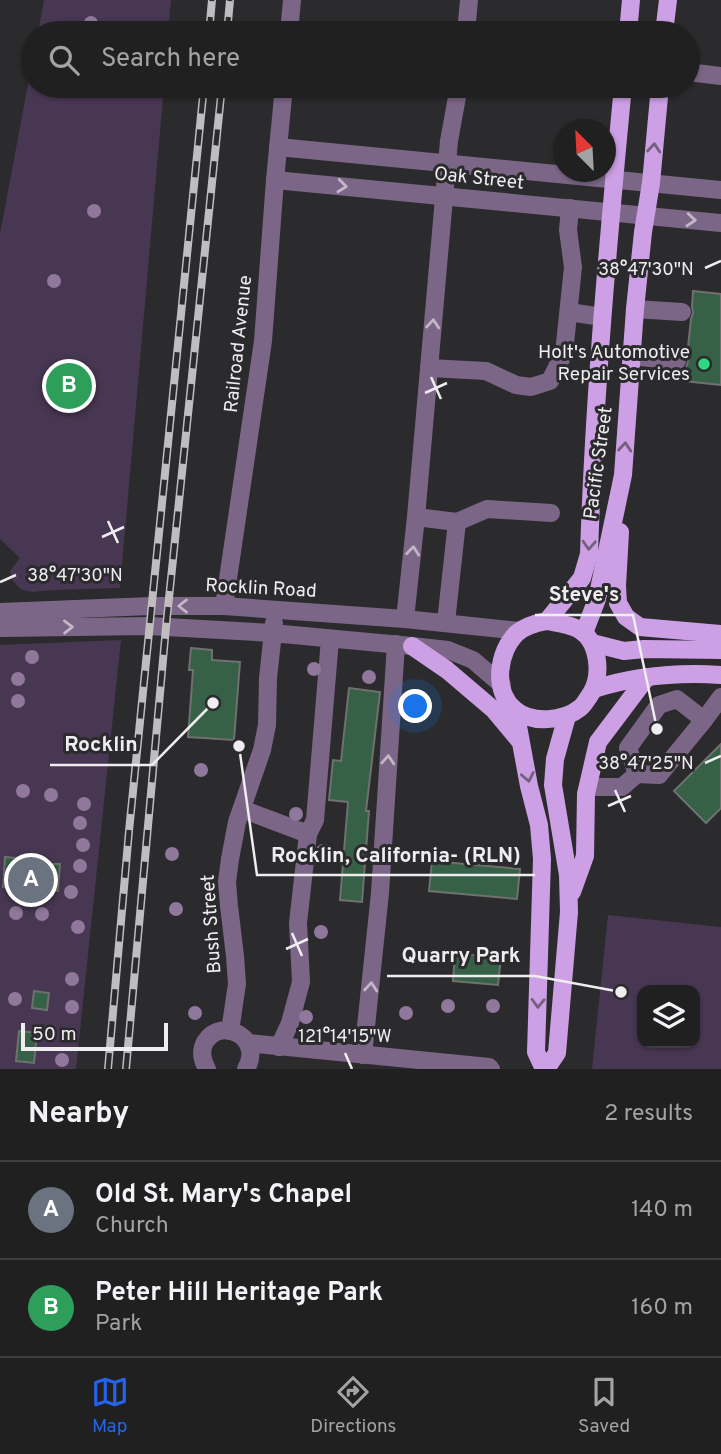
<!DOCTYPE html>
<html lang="en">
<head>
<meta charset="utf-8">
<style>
	:root { --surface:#202021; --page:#2d2d2e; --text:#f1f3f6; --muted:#a2a3a5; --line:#3d3e3f; --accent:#2563eb }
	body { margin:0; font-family:Overpass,sans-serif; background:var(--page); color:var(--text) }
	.controls { position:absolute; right:21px; bottom:21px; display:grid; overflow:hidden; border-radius:14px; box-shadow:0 2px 5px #0004 }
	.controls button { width:63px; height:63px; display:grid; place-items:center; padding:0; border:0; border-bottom:2px solid var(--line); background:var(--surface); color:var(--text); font:35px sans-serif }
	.compass { position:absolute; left:553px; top:119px; width:63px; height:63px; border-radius:50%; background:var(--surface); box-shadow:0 2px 5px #0004; rotate:336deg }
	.scale { position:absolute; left:21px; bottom:18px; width:147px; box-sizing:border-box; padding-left:7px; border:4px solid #efedef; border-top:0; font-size:19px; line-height:24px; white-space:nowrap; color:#efedef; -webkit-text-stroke:5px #2b2a2c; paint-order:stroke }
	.you { position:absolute; left:416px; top:707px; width:24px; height:24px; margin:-18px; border:5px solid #fff; border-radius:50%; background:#1a73e8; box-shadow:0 0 0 10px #1a73e833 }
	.badge { display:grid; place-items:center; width:46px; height:46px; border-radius:50%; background:var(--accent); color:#fff; font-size:23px; font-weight:700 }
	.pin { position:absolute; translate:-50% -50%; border:4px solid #fff; box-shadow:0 2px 7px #0006 }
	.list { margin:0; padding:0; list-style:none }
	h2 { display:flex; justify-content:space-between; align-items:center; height:91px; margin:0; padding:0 28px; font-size:30px }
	h2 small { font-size:23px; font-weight:400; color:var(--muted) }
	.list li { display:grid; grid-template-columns:46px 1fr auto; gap:21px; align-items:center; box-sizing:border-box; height:98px; padding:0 28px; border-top:2px solid var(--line) }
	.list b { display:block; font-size:26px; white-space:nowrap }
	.list p { margin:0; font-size:23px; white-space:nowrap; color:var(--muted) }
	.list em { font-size:23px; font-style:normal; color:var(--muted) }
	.icon { flex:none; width:38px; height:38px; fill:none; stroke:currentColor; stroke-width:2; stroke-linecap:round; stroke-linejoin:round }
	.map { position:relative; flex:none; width:721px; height:1069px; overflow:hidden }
	.search { position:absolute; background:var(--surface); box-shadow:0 2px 5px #0004; left:21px; right:21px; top:21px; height:77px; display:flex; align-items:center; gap:18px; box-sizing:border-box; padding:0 24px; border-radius:38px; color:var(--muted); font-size:26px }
	.sheet { height:287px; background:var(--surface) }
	nav { display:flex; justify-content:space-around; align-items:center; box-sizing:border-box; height:98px; border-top:2px solid var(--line); background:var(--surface); font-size:19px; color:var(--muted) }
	nav a { display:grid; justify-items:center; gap:4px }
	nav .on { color:var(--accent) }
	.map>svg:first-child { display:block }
	.green { fill:#483752; fill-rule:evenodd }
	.building { fill:#366146; stroke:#6e716f; stroke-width:2 }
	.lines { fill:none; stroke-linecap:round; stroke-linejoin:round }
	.minor { stroke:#7c6687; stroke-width:18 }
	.major { stroke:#cda0e5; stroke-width:18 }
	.rail-casing { stroke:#bfbdbf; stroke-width:8 }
	.rail { stroke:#2b2a2c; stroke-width:5; stroke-dasharray:16; stroke-linecap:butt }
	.tree { fill:#8f789b }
	.oneway { stroke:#745f7f }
	.oneway2 { stroke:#c1b7c5 }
	.ticks { fill:none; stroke:#efedef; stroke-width:2.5 }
	.poi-dot { fill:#31d882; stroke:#2b2a2c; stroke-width:2.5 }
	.labels { text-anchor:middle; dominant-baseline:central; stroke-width:6; stroke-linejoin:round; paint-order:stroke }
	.street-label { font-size:19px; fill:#efedef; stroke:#2b2a2c }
	.poi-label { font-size:19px; fill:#efedef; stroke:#2b2a2c; text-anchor:end }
	.ticks-label { font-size:18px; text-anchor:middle; fill:#efedef; stroke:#2b2a2c; stroke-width:6; stroke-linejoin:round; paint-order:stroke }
	.leader { fill:none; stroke:#efedef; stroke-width:2.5 }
	.callout-dot { fill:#efedef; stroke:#2b2a2c; stroke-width:2.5 }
	.callout-label { font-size:21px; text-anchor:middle; font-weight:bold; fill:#efedef; stroke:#2b2a2c; stroke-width:6; stroke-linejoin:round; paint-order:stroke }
</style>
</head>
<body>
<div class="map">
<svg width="721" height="1069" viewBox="0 0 721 1069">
	<rect width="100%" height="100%" fill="#2b2a2c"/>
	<!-- green -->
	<g class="green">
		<polygon points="44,0 171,0 168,33 38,33"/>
		<polygon points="33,57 33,86 164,86 120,588 53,590 32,592 22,590 12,580 10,571 20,558 0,539 0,234"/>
		<polygon points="121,640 76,1069 0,1069 0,645"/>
		<path d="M608 915 721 927V1069H592ZM695 990V1043H642V990Z"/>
	</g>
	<!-- building -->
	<g class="building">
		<polygon points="693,291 721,294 721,385 684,381 686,368 688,362 687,356 691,319 693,313 692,306"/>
		<polygon points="191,648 212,650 212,660 240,662 234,740 188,737 193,670 189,670"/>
		<polygon points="349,688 380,692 366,811 369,811 362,902 340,900 348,802 329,800 333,760 341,761"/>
		<polygon points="721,744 721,808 706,823 674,791"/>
		<polygon points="5,857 48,861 48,864 60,864 58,891 3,887"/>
		<polygon points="432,861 520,869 517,899 429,891"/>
		<polygon points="455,954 501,957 498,985 453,981"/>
		<polygon points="34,991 49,993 47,1010 32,1008"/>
		<polygon points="19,1031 37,1033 34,1063 16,1061"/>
	</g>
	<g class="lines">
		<!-- minor -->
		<g class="minor">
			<polyline points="289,33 292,0"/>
			<polyline points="466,33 469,0"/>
			<polyline points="688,72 721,76"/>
			<polyline points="278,147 721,190"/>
			<polyline points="275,180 721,223"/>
			<polyline points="635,309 682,312"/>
			<polyline points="569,312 602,317"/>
			<polyline points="632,356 677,361"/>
			<polyline points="429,368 486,371 516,385 531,387 550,381 564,353 573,267 568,230 570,208"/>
			<polyline points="416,517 457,522 446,622"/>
			<polyline points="457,522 487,509 551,513"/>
			<polyline points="224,606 263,341 275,180 284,86"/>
			<polyline points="0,612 151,606 224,606 405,619 519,631"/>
			<polyline points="405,619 416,517 449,141 459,86"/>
			<polyline points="0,628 149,626 272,633 412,646 448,650 473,660 502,685"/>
			<polyline points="637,774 628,748 659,705 677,699 704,720"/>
			<polyline points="588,787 622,787 637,774 659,775 704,720 721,697"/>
			<polyline points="242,809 308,834 315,820 330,639"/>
			<polyline points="230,1031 237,984 235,956 229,906 227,882 230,859 237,822 262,750 267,725 268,678 274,623"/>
			<polyline points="248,1043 489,1067 491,1069"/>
			<polyline points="279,1047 290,1023 301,982 298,923 308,834"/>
			<polyline points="363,1055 380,893 396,644"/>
			<path d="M207 1069C202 1060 200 1051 205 1042 222 1015 264 1039 246 1069"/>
		</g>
		<!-- major -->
		<g class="major">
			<polyline points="628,33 631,0"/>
			<polyline points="664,33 668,0"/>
			<polyline points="620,532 617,586 618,603 626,617 640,627 721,634"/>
			<path d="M547 621 582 578 589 554C594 398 608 242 623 86"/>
			<path d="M547 621C557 623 569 624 578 629 599 640 603 676 590 695 587 699 584 705 580 708 564 721 532 724 515 710 492 691 498 651 517 633 525 626 536 623 547 621Z"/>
			<polyline points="584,633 597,599 623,475 635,309 643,232 651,183 660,86"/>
			<polyline points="592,643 624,651 644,649 721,650"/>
			<polyline points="412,646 447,670 494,710 519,740"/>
			<path d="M594 689C635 676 678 672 721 675"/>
			<polyline points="515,710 529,786 539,825 542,859 536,1052 544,1069"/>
			<polyline points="572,892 585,856 586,794 598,742 647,677"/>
			<polyline points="546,1069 557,1053 569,912 568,875 553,785 555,759 567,716"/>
		</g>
		<defs>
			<g id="rail">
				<polyline points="209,33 212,0"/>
				<polyline points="227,33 230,0"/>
				<polyline points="108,1069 129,831 204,86"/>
				<polyline points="126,1069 166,627 222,86"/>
			</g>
		</defs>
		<!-- rail casing -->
		<use href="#rail" class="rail-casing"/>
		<!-- rail -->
		<use href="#rail" class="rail"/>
	</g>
	<!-- trees -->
	<g class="tree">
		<circle cx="91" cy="23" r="7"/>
		<circle cx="94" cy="211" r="7"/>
		<circle cx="54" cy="281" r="7"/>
		<circle cx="55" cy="379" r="7"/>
		<circle cx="32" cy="657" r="7"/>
		<circle cx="314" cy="669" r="7"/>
		<circle cx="369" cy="677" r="7"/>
		<circle cx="18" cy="679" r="7"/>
		<circle cx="18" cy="701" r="7"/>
		<circle cx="201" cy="770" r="7"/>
		<circle cx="23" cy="791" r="7"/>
		<circle cx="51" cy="795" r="7"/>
		<circle cx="84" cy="804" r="7"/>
		<circle cx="296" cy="814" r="7"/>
		<circle cx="80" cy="823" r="7"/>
		<circle cx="83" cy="845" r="7"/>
		<circle cx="323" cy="851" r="7"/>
		<circle cx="510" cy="852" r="7"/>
		<circle cx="172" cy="854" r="7"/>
		<circle cx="80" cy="866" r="7"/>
		<circle cx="71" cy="892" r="7"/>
		<circle cx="176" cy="909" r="7"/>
		<circle cx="16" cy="913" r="7"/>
		<circle cx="42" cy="914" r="7"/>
		<circle cx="78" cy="927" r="7"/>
		<circle cx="321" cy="932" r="7"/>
		<circle cx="72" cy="979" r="7"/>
		<circle cx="15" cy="999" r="7"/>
		<circle cx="448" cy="1006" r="7"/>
		<circle cx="493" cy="1006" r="7"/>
		<circle cx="72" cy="1007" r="7"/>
		<circle cx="195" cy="1013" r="7"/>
		<circle cx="406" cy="1013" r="7"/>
		<circle cx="306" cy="1017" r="7"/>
		<circle cx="62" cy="1060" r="7"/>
	</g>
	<!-- one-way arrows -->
	<defs><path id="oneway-chevron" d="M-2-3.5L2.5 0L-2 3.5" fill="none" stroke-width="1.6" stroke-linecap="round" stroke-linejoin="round" transform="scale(1.75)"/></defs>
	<g class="oneway">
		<use href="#oneway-chevron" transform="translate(654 148) rotate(-85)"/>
		<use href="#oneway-chevron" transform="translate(625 447) rotate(-85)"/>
		<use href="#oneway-chevron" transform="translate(589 545) rotate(93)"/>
		<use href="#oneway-chevron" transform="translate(528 777) rotate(79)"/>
		<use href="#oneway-chevron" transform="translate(538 1003) rotate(92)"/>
	</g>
	<g class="oneway2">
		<use href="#oneway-chevron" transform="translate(342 186) rotate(6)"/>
		<use href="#oneway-chevron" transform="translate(691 220) rotate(5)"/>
		<use href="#oneway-chevron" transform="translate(433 324) rotate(-85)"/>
		<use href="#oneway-chevron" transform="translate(413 551) rotate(-84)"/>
		<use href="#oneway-chevron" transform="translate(183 606) rotate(-180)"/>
		<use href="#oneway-chevron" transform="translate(68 627) rotate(-1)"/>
		<use href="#oneway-chevron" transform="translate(388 760) rotate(-86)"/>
		<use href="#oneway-chevron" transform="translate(371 987) rotate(-85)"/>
	</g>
	<!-- ticks -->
	<path class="ticks" d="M705 268 721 261M431 377 441 399M425 393 447 383M108 521 118 543M102 537 124 527M0 582 16 575M705 763 721 756M615 790 625 812M608 806 631 796M292 933 302 956M286 949 308 939M345 1053 352 1069"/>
	<!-- markers -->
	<circle class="poi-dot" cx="704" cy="364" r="7"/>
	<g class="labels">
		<!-- street labels -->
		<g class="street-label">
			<text transform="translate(479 179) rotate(6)">Oak Street</text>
			<text transform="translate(239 344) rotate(-84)">Railroad Avenue</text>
			<text transform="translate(599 463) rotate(-82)">Pacific Street</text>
			<text transform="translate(261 589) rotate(3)">Rocklin Road</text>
			<text transform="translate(212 924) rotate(-94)">Bush Street</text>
		</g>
		<!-- poi labels -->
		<g class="poi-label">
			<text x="690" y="353">Holt's Automotive<tspan x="690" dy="22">Repair Services</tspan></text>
		</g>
	</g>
	<g class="ticks-label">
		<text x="646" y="275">38°47'30"N</text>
		<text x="75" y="581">38°47'30"N</text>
		<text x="646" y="769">38°47'25"N</text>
		<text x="345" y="1042">121°14'15"W</text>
	</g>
	<!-- callouts -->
	<path class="leader" d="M657 729L633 615H535M213 703L152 765H50M239 746L257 875H535M621 992L535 976H387"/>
	<g class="callout-dot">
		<circle cx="657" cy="729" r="7"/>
		<circle cx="213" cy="703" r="7"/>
		<circle cx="239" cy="746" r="7"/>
		<circle cx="621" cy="992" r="7"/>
	</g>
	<g class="callout-label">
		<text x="584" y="601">Steve's</text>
		<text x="101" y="751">Rocklin</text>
		<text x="396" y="862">Rocklin, California- (RLN)</text>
		<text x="461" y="962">Quarry Park</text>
	</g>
</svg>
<div class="controls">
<button><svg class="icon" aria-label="layers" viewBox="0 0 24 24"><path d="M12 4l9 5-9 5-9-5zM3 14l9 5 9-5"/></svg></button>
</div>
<svg class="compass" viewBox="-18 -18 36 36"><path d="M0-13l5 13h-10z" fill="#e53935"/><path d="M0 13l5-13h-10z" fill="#a2a3a5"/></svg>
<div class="scale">50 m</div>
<div class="you"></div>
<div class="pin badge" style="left:31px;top:880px;background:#6b7280">A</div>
<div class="pin badge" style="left:69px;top:386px;background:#2e9e5b">B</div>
<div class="search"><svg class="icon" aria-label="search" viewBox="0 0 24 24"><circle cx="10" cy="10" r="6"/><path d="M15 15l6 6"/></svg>Search here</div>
</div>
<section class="sheet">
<h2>Nearby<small>2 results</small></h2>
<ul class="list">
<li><span class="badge" style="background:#6b7280">A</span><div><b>Old St. Mary's Chapel</b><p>Church</p></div><em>140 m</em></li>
<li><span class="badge" style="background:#2e9e5b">B</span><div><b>Peter Hill Heritage Park</b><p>Park</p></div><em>160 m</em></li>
</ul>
</section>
<nav>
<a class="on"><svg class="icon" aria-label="map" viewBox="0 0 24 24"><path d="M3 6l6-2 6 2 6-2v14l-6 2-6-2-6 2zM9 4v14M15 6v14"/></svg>Map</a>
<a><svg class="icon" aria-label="directions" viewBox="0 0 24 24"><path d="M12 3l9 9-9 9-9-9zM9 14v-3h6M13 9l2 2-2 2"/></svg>Directions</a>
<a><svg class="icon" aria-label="saved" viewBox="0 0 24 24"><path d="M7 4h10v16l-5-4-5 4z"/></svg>Saved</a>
</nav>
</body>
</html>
